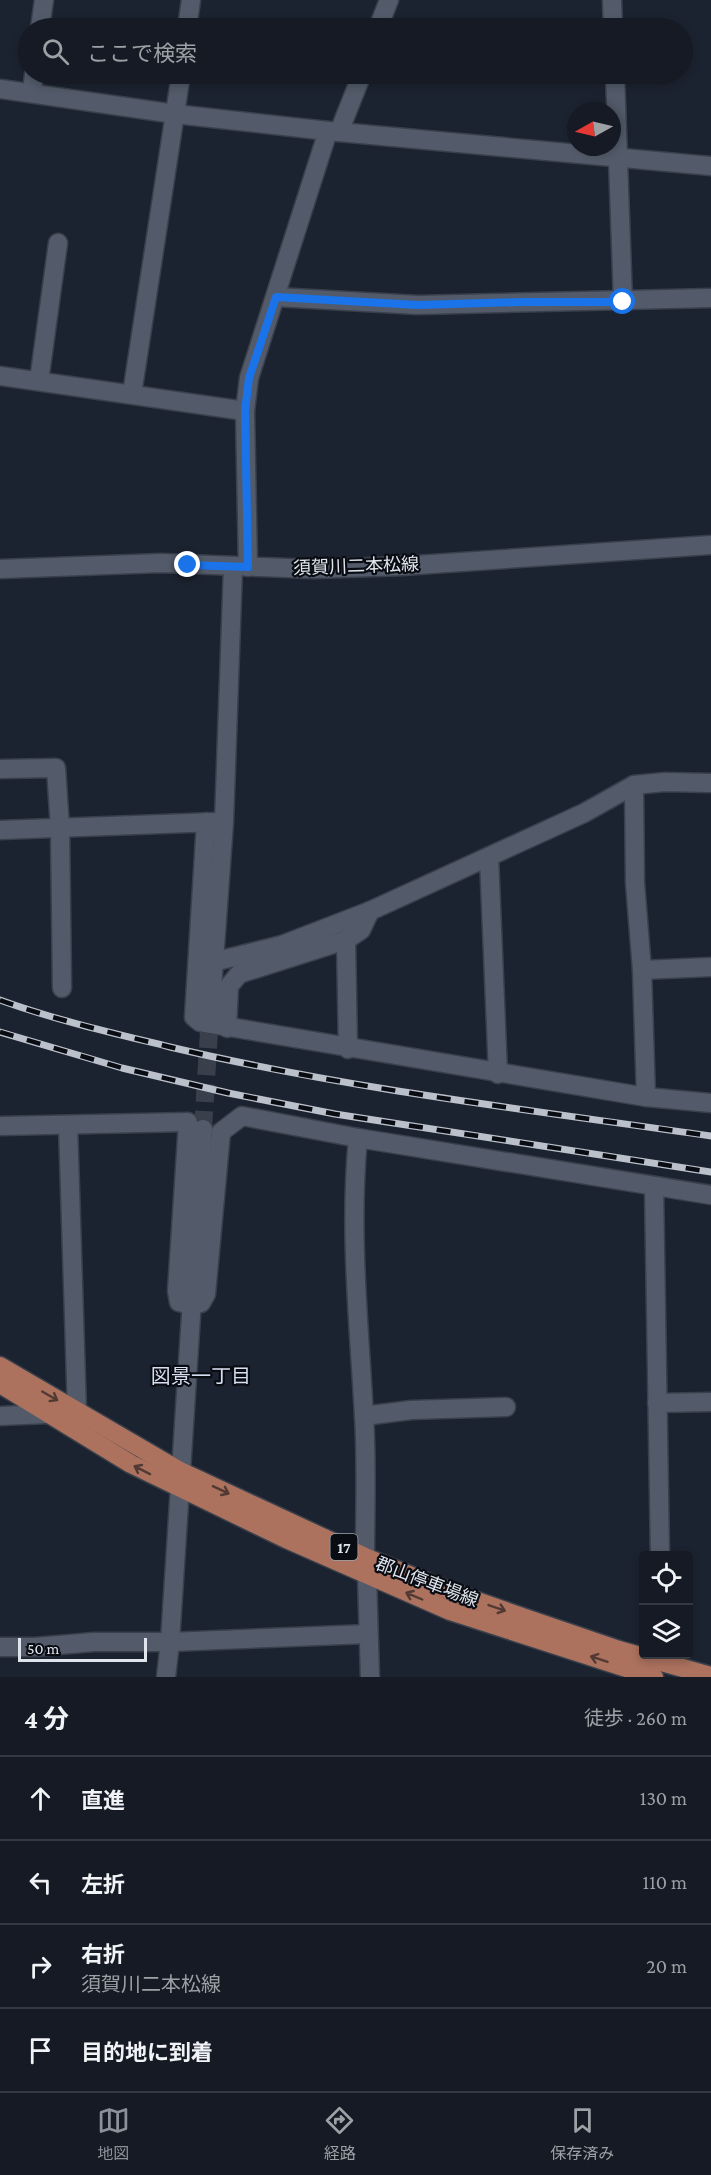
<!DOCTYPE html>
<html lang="ja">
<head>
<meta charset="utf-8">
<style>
	:root { --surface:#151a24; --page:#1e232c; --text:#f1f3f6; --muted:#9da1a6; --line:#343841; --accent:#8c9099 }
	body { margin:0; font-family:"Crimson Pro","Noto Sans JP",serif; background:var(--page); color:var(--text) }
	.controls { position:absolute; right:18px; bottom:18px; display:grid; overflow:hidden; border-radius:6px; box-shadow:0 3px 9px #0003 }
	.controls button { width:54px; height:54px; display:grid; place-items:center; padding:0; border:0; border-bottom:2px solid var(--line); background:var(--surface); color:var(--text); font:30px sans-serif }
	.compass { position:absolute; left:567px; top:102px; width:54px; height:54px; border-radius:50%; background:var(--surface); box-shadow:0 3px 9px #0003; rotate:262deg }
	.scale { position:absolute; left:18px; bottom:15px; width:129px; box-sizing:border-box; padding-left:6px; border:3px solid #dfe4ed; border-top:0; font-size:16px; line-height:21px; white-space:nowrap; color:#dfe4ed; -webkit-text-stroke:4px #090c12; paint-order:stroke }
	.stop { position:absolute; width:18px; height:18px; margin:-14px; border:4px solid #1a73e8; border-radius:50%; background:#fff }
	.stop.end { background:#1a73e8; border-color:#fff; box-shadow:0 2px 6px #0008 }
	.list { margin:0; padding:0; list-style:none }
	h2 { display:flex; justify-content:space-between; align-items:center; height:78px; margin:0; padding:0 24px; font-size:26px }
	h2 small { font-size:20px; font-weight:400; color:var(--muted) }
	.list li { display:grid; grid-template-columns:39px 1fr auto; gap:18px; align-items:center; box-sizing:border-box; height:84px; padding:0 24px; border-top:2px solid var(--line) }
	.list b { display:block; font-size:22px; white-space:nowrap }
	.list p { margin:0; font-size:20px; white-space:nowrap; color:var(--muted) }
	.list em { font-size:20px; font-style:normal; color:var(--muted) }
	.icon { flex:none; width:33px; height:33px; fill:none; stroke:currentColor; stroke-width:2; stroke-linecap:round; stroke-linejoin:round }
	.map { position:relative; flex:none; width:711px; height:1677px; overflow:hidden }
	.search { position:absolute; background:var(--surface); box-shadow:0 3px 9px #0003; left:18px; right:18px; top:18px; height:66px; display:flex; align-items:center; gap:15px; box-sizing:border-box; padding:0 21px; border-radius:33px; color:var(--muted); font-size:22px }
	.sheet { height:414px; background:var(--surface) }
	nav { display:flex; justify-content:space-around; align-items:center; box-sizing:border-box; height:84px; border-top:2px solid var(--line); background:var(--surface); font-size:16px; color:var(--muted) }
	nav a { display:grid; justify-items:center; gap:3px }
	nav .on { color:var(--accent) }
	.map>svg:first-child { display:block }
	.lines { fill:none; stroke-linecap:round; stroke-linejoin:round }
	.street-tunnel { stroke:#39404c; stroke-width:18; stroke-dasharray:18 9; stroke-linecap:butt }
	.street-casing { stroke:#3a404b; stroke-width:21 }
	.secondary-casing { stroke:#3a404b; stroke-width:21 }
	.primary-casing { stroke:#3a404b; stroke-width:21 }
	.street { stroke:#535b6a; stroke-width:18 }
	.secondary { stroke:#535b6a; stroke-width:18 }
	.primary { stroke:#ac725e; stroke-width:18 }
	.rail-casing { stroke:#bbc1ca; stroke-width:7 }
	.rail { stroke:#090c12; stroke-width:4.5; stroke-dasharray:14; stroke-linecap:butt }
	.oneway { stroke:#523a34 }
	.route { stroke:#1a73e8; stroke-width:8 }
	.labels { text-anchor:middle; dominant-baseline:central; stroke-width:4.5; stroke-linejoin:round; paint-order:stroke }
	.shield { fill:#090c12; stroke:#9fa3ab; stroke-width:1.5 }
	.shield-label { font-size:16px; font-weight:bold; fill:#dfe4ed }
	.street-label { font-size:18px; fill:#dfe4ed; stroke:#090c12 }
	.neighbourhood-label { font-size:20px; fill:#d6dff1; stroke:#090c12 }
</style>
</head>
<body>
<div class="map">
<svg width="711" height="1677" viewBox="0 0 711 1677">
	<rect width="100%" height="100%" fill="#1c2330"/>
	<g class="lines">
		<!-- street-tunnel -->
		<polyline class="street-tunnel" points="203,1129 210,1015"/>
		<defs>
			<g id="street">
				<polyline points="612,0 613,28"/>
				<polyline points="40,28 44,0"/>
				<polyline points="187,28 191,0"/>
				<polyline points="378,28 389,0"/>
				<polyline points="615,74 623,302"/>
				<polyline points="0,89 175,114 328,131 711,166"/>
				<polyline points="32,93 34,74"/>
				<polyline points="339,132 362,74"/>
				<polyline points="276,297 418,305 711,298"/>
				<polyline points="0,376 245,411"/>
				<polyline points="39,381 58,243"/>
				<polyline points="132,394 181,74"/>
				<polyline points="248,567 245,411 249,378 328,131"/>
				<polyline points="0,769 56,768 60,828 62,988"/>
				<polyline points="634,785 635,883 642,970 646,1097"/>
				<polyline points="206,822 194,1017 200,1022 646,1097 711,1103"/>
				<polyline points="0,830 216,822"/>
				<polyline points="489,857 498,1074"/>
				<polyline points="346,940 348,1049"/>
				<polyline points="213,962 282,945 370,911 584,813 634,785 665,782 711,783"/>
				<polyline points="642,970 711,967"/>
				<polyline points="210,1015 224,822 233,567"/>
				<polyline points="227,1028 229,986 239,974 346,940 361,930 370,911"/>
				<polyline points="68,1125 77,1412"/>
				<polyline points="0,1126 188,1122 177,1291 179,1302 192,1305 201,1303 206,1294 221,1132 242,1116 358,1138 711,1195"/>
				<path d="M358 1138C349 1230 359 1324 364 1416 367 1463 365 1510 365 1557"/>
				<polyline points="654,1187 660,1556"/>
				<polyline points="657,1403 711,1402"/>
				<polyline points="0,1416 47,1414"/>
				<polyline points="364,1416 411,1410 506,1407"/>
				<polyline points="367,1576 370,1677"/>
				<polyline points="0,1647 35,1647 94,1642 170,1642 368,1634"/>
				<polyline points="166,1677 170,1642 203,1129"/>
			</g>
			<polyline id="secondary" points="0,569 161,563 314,569 402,566 711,545"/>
			<g id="primary">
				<polyline points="0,1366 180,1471 365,1557 454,1593 531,1620 619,1650 711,1676"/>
				<polyline points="0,1384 131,1464 286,1539 450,1611 654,1677"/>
			</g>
		</defs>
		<!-- street casing -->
		<use href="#street" class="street-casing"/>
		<!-- secondary casing -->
		<use href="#secondary" class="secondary-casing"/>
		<!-- primary casing -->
		<use href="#primary" class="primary-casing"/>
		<!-- street -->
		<use href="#street" class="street"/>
		<!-- secondary -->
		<use href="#secondary" class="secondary"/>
		<!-- primary -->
		<use href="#primary" class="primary"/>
		<defs>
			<g id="rail">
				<path d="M0 1000C55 1020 113 1033 170 1047 348 1089 530 1110 711 1136"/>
				<polyline points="0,1032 122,1068 228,1093 335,1114 711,1172"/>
			</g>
		</defs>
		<!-- rail casing -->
		<use href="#rail" class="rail-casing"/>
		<!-- rail -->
		<use href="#rail" class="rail"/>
	</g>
	<!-- one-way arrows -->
	<defs><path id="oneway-shaft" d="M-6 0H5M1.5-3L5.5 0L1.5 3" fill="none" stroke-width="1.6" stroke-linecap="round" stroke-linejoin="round" transform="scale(1.5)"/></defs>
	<g class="oneway">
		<use href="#oneway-shaft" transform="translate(50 1396) rotate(30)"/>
		<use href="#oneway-shaft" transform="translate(142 1470) rotate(-153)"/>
		<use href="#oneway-shaft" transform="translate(221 1490) rotate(25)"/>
		<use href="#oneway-shaft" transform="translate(414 1596) rotate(-157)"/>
		<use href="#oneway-shaft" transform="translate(497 1608) rotate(19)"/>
		<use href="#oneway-shaft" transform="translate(599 1659) rotate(-162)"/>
	</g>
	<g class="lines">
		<!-- route -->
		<polyline class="route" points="188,565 248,567 245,411 249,378 276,297 418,305 522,302 623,302"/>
	</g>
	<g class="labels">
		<!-- shield labels -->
		<rect class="shield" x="330.5" y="1534" width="27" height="26" rx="4.5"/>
		<g class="shield-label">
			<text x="344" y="1547">17</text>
		</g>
		<!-- street labels -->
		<g class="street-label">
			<text transform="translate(356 566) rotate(-2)">須賀川二本松線</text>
			<text transform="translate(427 1582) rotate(21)">郡山停車場線</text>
		</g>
		<!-- neighbourhood labels -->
		<g class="neighbourhood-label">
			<text x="201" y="1376">図景一丁目</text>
		</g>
	</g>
</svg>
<div class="controls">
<button><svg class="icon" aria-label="locate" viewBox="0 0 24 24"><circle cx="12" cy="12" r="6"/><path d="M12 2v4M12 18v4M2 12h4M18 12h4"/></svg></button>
<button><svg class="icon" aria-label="layers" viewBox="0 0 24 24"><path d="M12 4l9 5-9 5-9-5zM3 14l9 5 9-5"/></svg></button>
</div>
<svg class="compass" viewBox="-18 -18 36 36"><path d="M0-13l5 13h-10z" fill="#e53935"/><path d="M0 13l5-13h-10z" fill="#9da1a6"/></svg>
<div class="scale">50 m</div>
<div class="stop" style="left:623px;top:302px"></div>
<div class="stop end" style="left:188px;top:565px"></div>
<div class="search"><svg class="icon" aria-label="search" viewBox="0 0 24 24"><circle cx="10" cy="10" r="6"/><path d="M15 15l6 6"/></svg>ここで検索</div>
</div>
<section class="sheet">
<h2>4 分<small>徒歩 · 260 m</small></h2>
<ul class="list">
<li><svg class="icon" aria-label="ahead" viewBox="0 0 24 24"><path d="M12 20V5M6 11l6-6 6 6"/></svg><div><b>直進</b></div><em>130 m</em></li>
<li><svg class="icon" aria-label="left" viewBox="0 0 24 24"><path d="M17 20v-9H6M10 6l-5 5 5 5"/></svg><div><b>左折</b></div><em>110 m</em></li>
<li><svg class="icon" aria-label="right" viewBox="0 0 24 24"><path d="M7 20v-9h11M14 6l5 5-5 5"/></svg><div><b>右折</b><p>須賀川二本松線</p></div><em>20 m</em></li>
<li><svg class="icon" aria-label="arrive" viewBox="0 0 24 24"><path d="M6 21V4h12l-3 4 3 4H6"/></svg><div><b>目的地に到着</b></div></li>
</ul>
</section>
<nav>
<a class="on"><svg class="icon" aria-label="map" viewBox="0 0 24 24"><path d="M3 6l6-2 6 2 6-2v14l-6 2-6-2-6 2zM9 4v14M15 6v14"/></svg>地図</a>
<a><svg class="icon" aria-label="directions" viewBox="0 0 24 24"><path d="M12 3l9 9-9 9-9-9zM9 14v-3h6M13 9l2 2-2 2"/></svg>経路</a>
<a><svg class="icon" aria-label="saved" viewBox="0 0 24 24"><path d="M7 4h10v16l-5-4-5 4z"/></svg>保存済み</a>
</nav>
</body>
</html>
